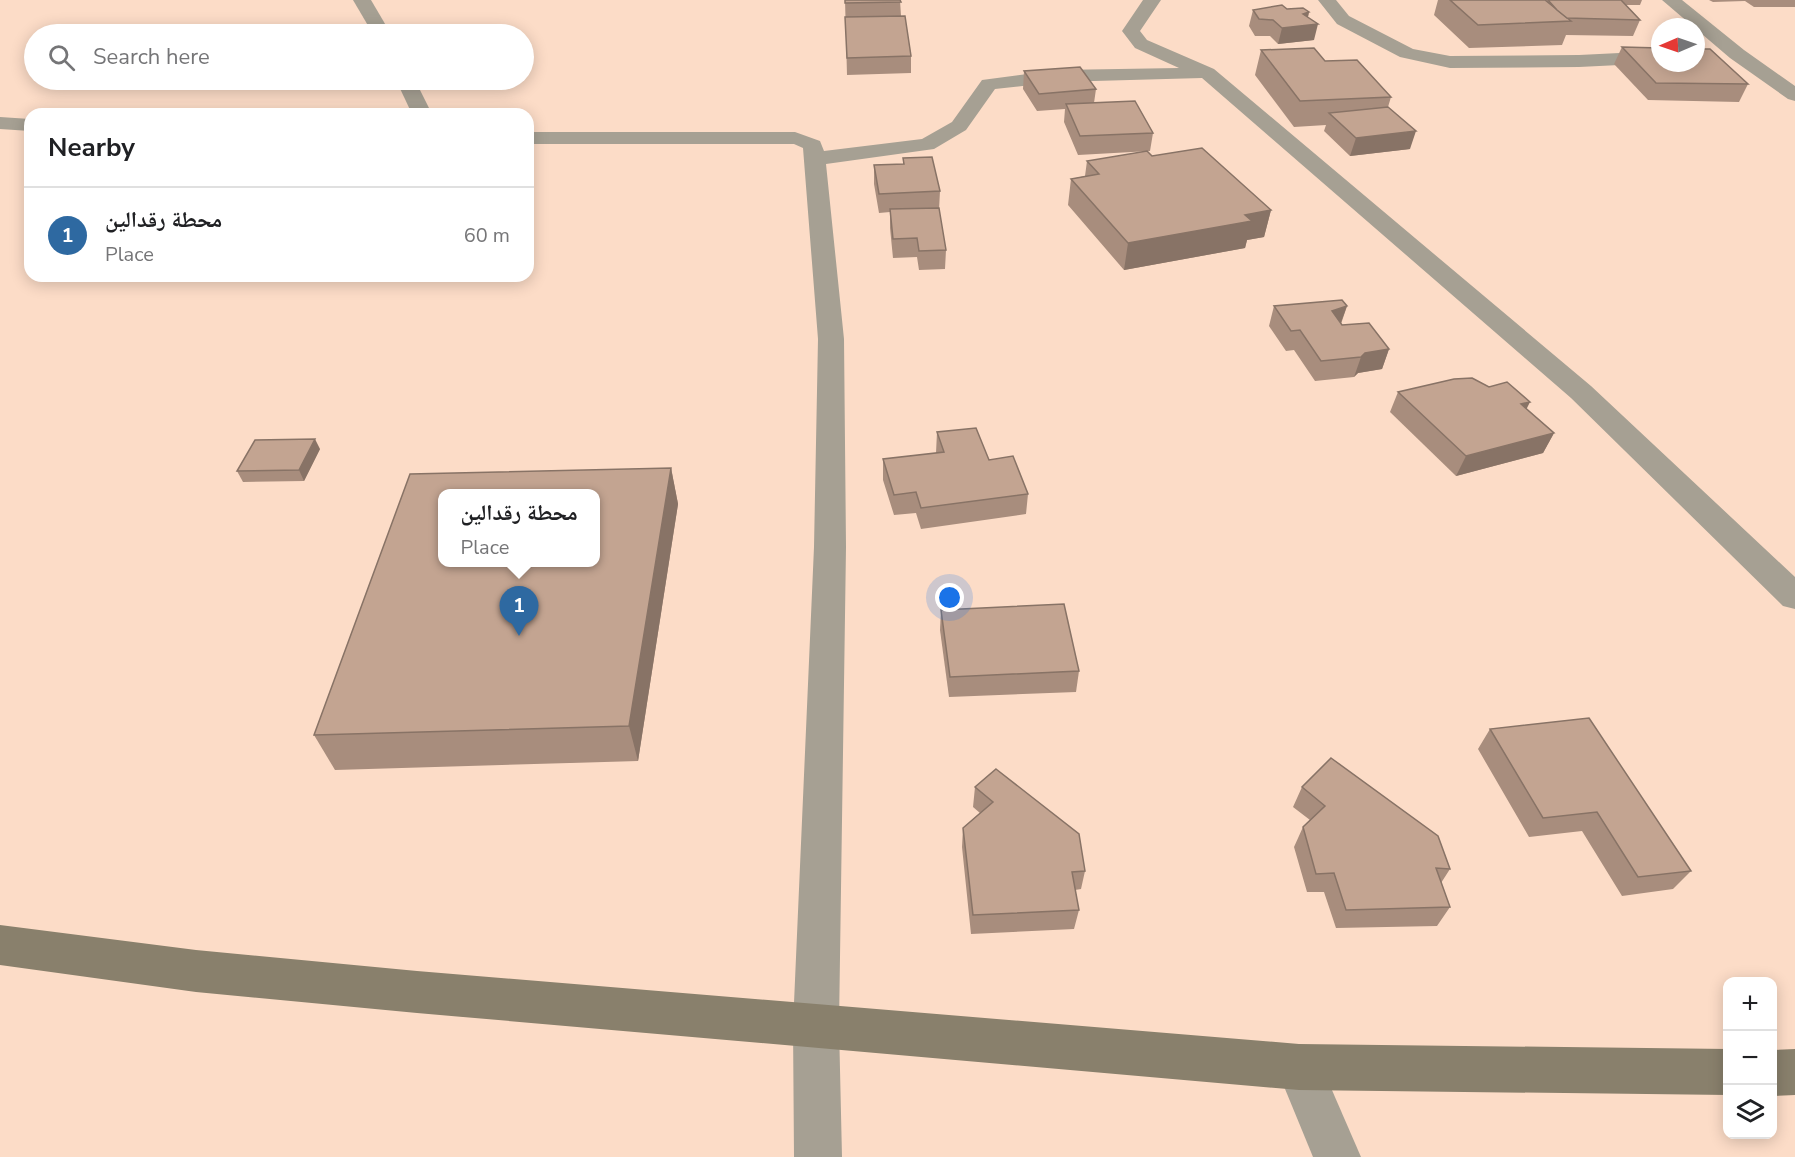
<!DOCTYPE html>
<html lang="en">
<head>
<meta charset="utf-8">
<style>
	:root { --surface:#fff; --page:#f2f2f2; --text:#202124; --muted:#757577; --line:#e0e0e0; --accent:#2e69a1 }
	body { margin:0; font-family:"Nunito Sans","Noto Naskh Arabic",sans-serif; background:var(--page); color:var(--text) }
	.controls { position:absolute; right:18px; bottom:18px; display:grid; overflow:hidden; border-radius:12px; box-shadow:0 3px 15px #0003 }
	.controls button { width:54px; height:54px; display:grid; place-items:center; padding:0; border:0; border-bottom:2px solid var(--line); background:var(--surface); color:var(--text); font:30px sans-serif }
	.compass { position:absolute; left:1651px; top:18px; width:54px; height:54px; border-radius:50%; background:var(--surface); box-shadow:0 3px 15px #0003; rotate:268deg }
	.you { position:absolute; left:950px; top:598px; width:21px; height:21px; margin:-15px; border:4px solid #fff; border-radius:50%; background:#1a73e8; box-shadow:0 0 0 9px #1a73e833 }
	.badge { display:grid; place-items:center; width:39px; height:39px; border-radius:50%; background:var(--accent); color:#fff; font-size:20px; font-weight:700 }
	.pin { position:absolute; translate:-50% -50px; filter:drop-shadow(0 2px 3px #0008) }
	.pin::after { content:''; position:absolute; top:32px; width:21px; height:18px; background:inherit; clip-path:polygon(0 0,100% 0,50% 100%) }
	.popup { position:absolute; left:438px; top:489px; width:162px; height:78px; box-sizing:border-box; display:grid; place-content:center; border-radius:12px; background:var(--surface); filter:drop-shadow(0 2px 4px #0005); font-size:20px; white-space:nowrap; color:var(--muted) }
	.popup b { font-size:22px; color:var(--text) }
	.popup::after { content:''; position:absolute; left:50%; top:100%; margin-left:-12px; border:12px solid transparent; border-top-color:var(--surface) }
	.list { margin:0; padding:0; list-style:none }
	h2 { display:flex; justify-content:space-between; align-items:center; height:78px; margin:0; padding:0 24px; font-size:26px }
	h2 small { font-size:20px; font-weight:400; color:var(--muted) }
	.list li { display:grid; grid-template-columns:39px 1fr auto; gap:18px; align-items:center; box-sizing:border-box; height:96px; padding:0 24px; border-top:2px solid var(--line) }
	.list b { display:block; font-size:22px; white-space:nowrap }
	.list p { margin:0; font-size:20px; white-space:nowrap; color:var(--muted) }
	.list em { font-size:20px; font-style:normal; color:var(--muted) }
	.icon { flex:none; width:33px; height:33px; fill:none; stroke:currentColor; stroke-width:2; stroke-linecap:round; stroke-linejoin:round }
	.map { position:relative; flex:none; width:1795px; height:1157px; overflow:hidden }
	.search { position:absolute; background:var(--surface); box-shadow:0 3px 15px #0003; left:24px; top:24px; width:510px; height:66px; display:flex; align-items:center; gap:15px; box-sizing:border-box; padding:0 21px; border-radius:33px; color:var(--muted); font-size:22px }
	.panel { position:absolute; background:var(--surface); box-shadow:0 3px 15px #0003; left:24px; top:108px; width:510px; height:174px; border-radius:18px }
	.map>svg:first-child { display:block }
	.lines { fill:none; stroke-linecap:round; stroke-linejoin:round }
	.street { fill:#a6a093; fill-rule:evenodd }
	.secondary { fill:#89806c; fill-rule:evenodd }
	.wall { fill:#a88d7d }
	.shaded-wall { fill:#887366 }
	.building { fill:#c3a491; stroke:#887366; stroke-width:1.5; fill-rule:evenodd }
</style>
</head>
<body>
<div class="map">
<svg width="1795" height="1157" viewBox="0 0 1795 1157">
	<rect width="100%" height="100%" fill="#fcdcc7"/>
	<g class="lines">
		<!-- street -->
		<g class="street">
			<polygon points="353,0 371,0 391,34 373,34"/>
			<polygon points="1143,0 1161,0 1140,31 1147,40 1214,69 1591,386 1795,577 1795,609 1783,606 1571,398 1202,78 1058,82 995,89 966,130 934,149 826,164 844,339 846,547 839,1026 842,1157 794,1157 793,1026 814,547 818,339 803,148 794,144 528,144 528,132 795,132 820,141 824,151 922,139 952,122 982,80 1058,70 1179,68 1135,48 1122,31"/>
			<polygon points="1318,0 1336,0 1349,16 1413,49 1450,56 1579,55 1660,51 1660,63 1579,67 1450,68 1400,57 1337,24"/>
			<polygon points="1662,0 1682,0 1744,50 1795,86 1795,101 1788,99 1730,58"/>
			<polygon points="396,80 415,80 432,114 412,114"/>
			<polygon points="0,117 30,119 30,131 0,129"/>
			<polygon points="1299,1044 1315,1051 1361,1157 1313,1157 1276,1067 1283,1051"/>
		</g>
		<!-- secondary -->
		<g class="secondary">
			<polygon points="0,925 196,950 417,971 1299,1044 1728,1049 1728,1095 1299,1090 417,1013 196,992 0,965"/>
			<polygon points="1795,1049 1795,1095 1772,1096 1772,1050"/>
		</g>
	</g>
	<!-- wall -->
	<g class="wall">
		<polygon points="845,0 900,0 901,16 911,56 911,73 847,75"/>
		<polygon points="1438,0 1642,0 1640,5 1626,5 1640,20 1633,36 1566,35 1562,45 1469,48 1434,15"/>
		<polygon points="1709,0 1795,0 1795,7 1754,7 1745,1 1713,2"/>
		<polygon points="1287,9 1309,12 1308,17 1314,40 1278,44 1270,36 1255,36 1249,26 1253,10"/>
		<polygon points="1622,47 1748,84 1739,102 1648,100 1614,64"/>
		<polygon points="1261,50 1325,61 1391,97 1388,107 1410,149 1350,156 1324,131 1326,125 1294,127 1255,75"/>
		<polygon points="1024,71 1096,89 1094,103 1153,133 1150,151 1078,155 1064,122 1065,109 1037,111 1023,89"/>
		<polygon points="1152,156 1271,210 1264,237 1247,240 1245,248 1124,270 1068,205 1071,179 1085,176 1087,161"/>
		<polygon points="903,158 940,191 939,210 946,250 945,269 919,270 917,257 893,258 890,228 890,212 879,213 874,184 874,165 903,164"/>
		<polygon points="1274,306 1347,306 1341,324 1342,325 1389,349 1382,369 1358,373 1354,377 1315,381 1294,350 1286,351 1269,326"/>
		<polygon points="1398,392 1526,409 1554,433 1543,453 1456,476 1390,412"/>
		<polygon points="937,432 989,460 1028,494 1026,514 921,529 916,513 894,515 883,480 883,459 936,453"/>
		<polygon points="320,449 304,481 243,482 237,471"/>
		<polygon points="671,468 678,504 638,761 335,770 314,735"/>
		<polygon points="941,610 1079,671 1076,692 949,697 940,630"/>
		<polygon points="1490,729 1691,871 1673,889 1622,896 1582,831 1529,837 1478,749"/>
		<polygon points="975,787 1085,871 1081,889 1075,890 1079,910 1074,929 971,934 962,847 963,828 980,813 973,807"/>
		<polygon points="1302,787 1450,869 1441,883 1450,907 1437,926 1336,928 1324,892 1307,892 1294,847 1303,827 1310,820 1293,807"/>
	</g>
	<!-- shaded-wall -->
	<g class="shaded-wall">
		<polygon points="1309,12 1306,25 1318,24 1314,40 1278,44 1282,28 1303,14"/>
		<polygon points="1416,131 1410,149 1350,156 1356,138"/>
		<polygon points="1271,210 1264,237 1247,240 1245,248 1124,270 1128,243 1245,215"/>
		<polygon points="1347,306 1340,325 1332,311"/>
		<polygon points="1389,349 1382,369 1358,373 1354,377 1361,357 1365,353"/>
		<polygon points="1530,402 1520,422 1521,404"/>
		<polygon points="1554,433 1543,453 1456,476 1466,456"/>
		<polygon points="315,439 320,449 304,481 299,470"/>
		<polygon points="671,468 678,504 638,761 629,726"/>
	</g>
	<!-- building -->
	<g class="building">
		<polygon points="845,0 900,0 901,2 845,3"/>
		<polygon points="1450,0 1545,0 1571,21 1478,25"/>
		<polygon points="1548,0 1621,0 1640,20 1567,18 1557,10"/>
		<polygon points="1282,5 1287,9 1303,8 1309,12 1303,14 1318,24 1282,28 1273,20 1259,19 1253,10"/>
		<polygon points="905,16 911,56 847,58 845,17"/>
		<polygon points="1622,47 1660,48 1660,63 1696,63 1696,49 1710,49 1748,84 1656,83"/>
		<polygon points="1314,48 1325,61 1357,60 1391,97 1300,101 1261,50"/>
		<polygon points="1080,67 1096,89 1039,94 1024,71"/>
		<polygon points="1135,101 1153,133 1080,136 1066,104"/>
		<polygon points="1388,107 1416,131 1356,138 1329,113"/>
		<polygon points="1202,148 1271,210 1245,215 1252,221 1128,243 1071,179 1099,174 1087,161 1147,151 1152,156"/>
		<polygon points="932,157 940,191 879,194 874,165 904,164 903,158"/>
		<polygon points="939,208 946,250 919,251 917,238 893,239 890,209"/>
		<polygon points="1342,300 1347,306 1332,311 1342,325 1369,323 1389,349 1365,353 1361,357 1321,361 1300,330 1291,331 1274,306"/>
		<polygon points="1472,378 1489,387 1507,382 1530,402 1521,404 1554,433 1466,456 1398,392 1454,379"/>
		<polygon points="976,428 989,460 1013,456 1028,494 921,508 916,492 894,495 883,459 944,452 937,432"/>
		<polygon points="315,439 299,470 237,471 255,440"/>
		<path d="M671 468 629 726 314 735 410 474ZM442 494H596V562H442Z"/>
		<polygon points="1064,604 1079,671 950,677 941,610"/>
		<polygon points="1589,718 1691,871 1638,877 1597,812 1543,818 1490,729"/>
		<polygon points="1331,758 1438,836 1450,869 1436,868 1450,907 1346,910 1334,873 1316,874 1303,827 1325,806 1302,787"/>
		<polygon points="996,769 1079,834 1085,871 1072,872 1079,910 973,915 963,828 993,802 975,787"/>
	</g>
</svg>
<div class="controls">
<button>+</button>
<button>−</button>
<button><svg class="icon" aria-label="layers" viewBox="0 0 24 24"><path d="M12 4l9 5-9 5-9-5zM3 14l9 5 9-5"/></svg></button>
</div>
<svg class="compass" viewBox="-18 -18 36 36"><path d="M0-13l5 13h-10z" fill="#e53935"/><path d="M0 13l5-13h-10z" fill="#757577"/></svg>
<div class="you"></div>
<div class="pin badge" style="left:519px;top:636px">1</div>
<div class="popup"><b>محطة رقدالين</b>Place</div>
<div class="search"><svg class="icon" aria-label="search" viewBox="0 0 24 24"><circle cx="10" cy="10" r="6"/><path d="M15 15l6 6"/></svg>Search here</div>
<section class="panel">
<h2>Nearby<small></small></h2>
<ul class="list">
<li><span class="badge">1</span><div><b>محطة رقدالين</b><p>Place</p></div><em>60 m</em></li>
</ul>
</section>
</div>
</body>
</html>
